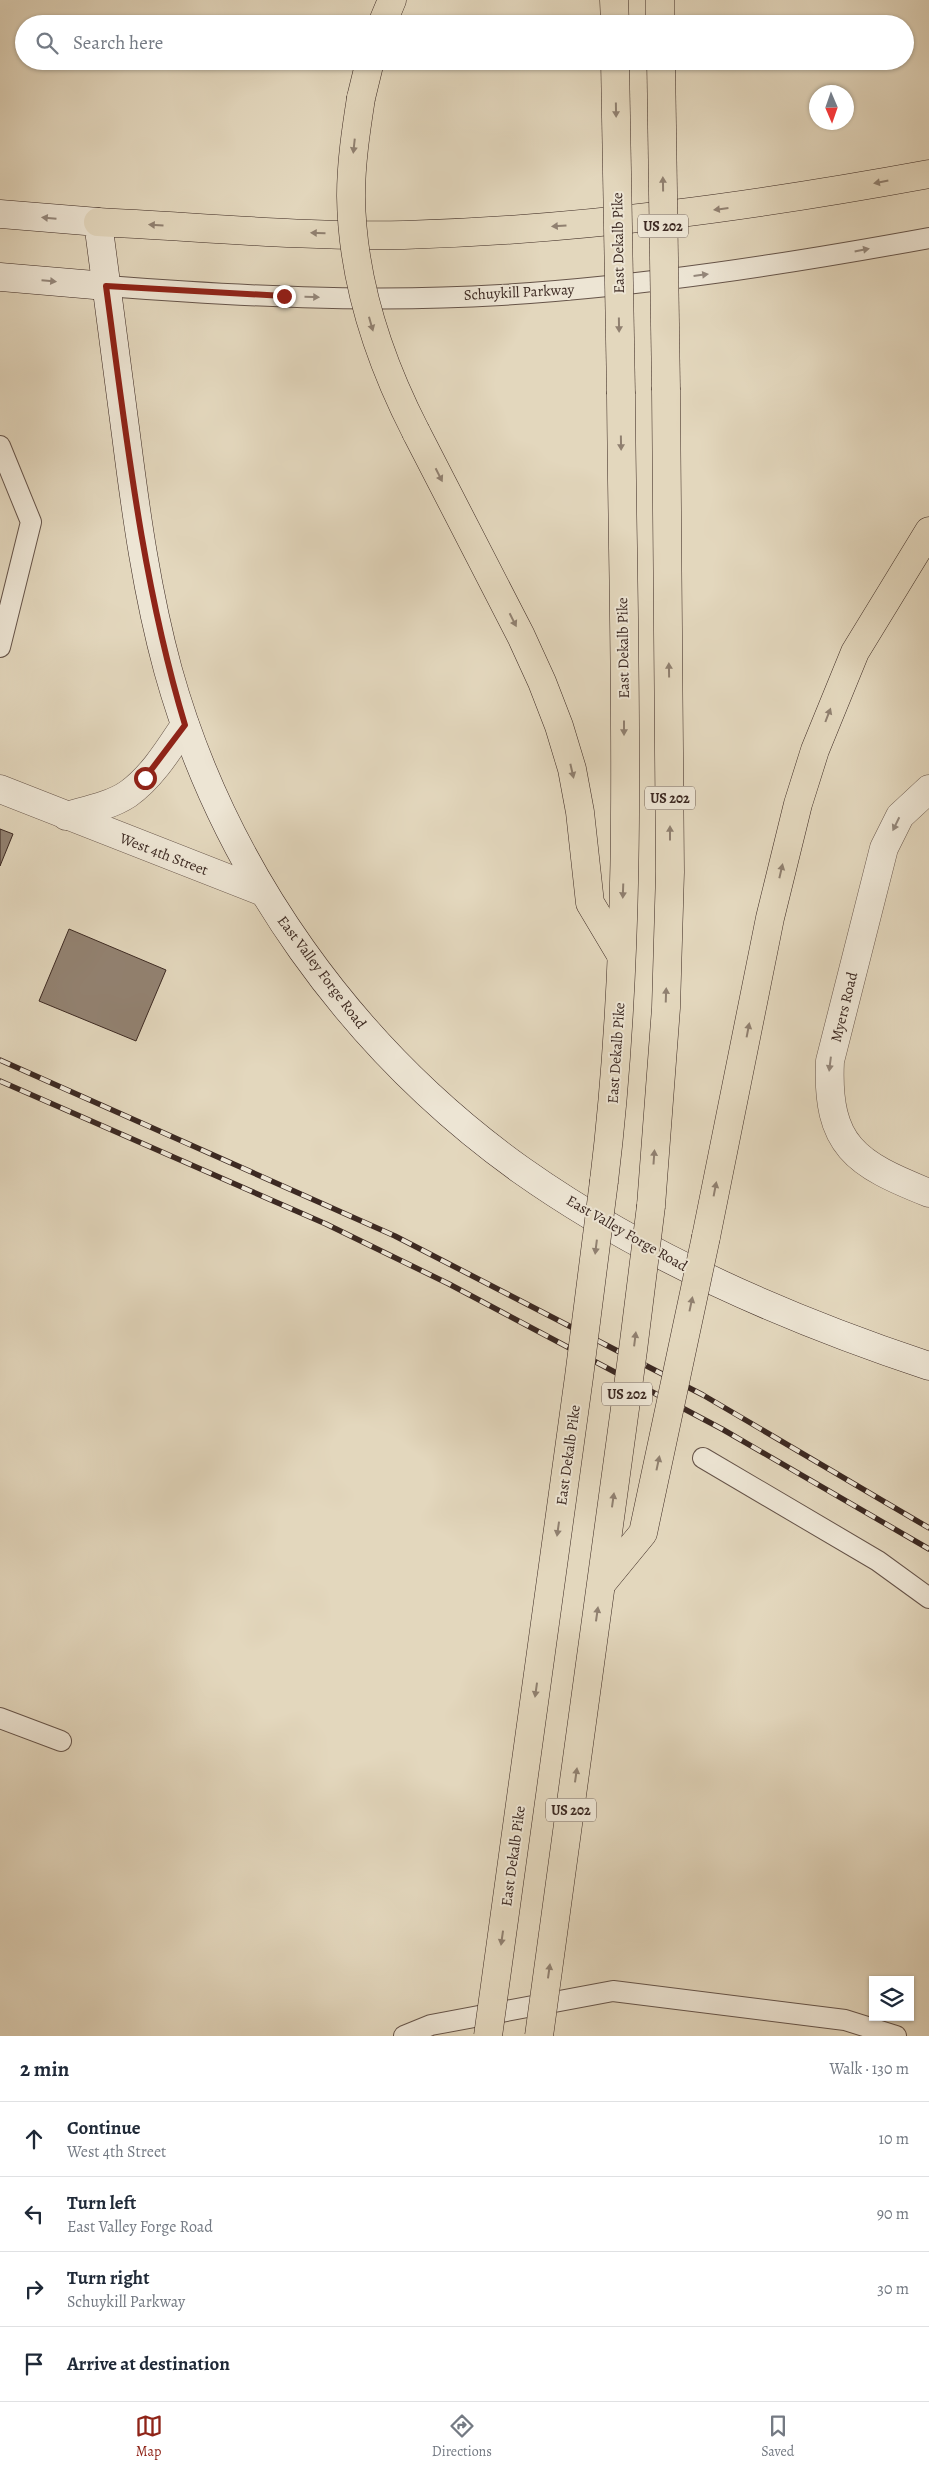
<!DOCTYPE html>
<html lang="en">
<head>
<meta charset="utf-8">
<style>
	:root { --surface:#fff; --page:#f2f2f3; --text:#1f2937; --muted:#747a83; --line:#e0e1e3; --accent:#8f2418 }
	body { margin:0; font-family:Alegreya,serif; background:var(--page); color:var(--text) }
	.controls { position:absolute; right:15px; bottom:15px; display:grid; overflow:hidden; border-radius:0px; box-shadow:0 1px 4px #0004 }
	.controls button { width:45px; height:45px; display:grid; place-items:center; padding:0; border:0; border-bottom:1px solid var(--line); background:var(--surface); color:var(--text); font:25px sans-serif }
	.compass { position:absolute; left:809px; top:85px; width:45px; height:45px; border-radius:50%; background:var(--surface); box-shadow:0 1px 4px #0004; rotate:178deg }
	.stop { position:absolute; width:15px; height:15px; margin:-11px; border:4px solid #8f2418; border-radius:50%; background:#fff }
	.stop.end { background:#8f2418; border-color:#fff; box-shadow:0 1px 5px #0008 }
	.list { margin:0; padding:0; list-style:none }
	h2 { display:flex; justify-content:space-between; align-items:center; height:65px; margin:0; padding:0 20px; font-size:21px }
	h2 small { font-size:16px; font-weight:400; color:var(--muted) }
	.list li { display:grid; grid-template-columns:32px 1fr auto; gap:15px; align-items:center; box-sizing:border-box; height:75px; padding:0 20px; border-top:1px solid var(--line) }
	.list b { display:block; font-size:19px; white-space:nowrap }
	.list p { margin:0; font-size:16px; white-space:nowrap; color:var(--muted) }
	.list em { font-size:16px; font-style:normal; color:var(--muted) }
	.icon { flex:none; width:28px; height:28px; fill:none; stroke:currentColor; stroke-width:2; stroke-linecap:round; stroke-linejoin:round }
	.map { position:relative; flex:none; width:929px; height:2036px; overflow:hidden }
	.search { position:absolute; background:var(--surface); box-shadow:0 1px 4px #0004; left:15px; right:15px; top:15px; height:55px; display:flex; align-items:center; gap:12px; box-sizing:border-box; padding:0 18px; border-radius:28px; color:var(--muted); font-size:19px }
	.sheet { height:365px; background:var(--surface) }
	nav { display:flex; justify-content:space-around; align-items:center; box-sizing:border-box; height:70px; border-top:1px solid var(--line); background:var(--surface); font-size:14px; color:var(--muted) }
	nav a { display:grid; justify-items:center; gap:2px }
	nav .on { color:var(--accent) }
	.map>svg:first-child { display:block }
	.building { fill:#938373; stroke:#3c2922 }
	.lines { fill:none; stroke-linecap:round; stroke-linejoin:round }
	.service-casing { stroke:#665449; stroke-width:22 }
	.minor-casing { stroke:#665449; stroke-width:29 }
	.secondary-casing { stroke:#3c2922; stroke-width:29 }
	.trunk-casing { stroke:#3c2922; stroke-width:29 }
	.service { stroke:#ede5d4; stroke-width:20 }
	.minor { stroke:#ede5d4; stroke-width:28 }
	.secondary { stroke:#ede5d4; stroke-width:28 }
	.trunk { stroke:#e3d7bd; stroke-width:28 }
	.rail-casing { stroke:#3c2922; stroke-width:5.5 }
	.rail { stroke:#ede5d4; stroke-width:4; stroke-dasharray:11; stroke-linecap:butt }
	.trunk-bridge-casing { stroke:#3c2922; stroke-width:29; stroke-linecap:butt }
	.trunk-bridge { stroke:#e3d7bd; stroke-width:28 }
	.oneway { fill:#908070 }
	.oneway2 { fill:#94877b }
	.route { stroke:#8f2418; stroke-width:6 }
	.labels { text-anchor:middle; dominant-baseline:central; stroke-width:4; stroke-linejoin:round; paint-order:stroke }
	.shield { fill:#ede5d4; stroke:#716157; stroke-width:1 }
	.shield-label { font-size:14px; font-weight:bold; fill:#3c2922 }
	.street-label { font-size:15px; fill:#3c2922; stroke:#ede5d4 }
</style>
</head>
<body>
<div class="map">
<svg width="929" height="2036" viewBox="0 0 929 2036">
	<rect width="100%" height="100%" fill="#e3d7bd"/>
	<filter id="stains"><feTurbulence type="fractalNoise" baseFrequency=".004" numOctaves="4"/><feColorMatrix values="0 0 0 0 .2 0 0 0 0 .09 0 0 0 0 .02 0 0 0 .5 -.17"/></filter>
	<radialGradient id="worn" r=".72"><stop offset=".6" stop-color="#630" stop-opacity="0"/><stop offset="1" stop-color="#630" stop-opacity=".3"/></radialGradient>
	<!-- building -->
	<g class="building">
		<polygon points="0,829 13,834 0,866"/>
		<polygon points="69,929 166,970 136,1041 39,1001"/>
	</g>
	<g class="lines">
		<defs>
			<g id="service">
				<path d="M106 286C237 296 370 303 501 295 645 286 787 264 929 238"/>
				<polyline points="0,446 31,522 0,647"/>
				<polyline points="703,1458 878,1561 929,1598"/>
				<polyline points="0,1718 61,1741"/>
				<polyline points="404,2036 431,2025 613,1991 845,2020 896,2036"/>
			</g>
			<g id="minor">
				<polyline points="0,789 263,892"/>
				<path d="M929 789 900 816 884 848 830 1061C826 1146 856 1164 929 1193"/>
				<path d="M66 816C87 810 110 806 128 794 152 777 169 749 185 725"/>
			</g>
			<g id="secondary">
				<path d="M0 214 98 222C107 293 116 364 126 435 136 514 147 593 168 670 224 871 352 1049 521 1170 644 1257 787 1319 929 1366"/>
				<polyline points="0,277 106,286"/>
			</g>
			<g id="trunk">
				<polyline points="614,0 615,24"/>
				<polyline points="660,0 660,24"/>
				<polyline points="382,24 392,0"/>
				<polyline points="361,98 370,61"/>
				<path d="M98 222C200 227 302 237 404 235 581 230 755 206 929 174"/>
				<polyline points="416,432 521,636 542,682 559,726 572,769 580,812 590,903 621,955"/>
				<path d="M604 1181C636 921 623 656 621 394"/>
				<polyline points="651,1206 666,1008 670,872 666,390"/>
				<polyline points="706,1237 770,918 798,804 815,750 855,652 929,531"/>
			</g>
		</defs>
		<!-- service casing -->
		<use href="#service" class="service-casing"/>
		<!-- minor casing -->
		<use href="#minor" class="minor-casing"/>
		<!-- secondary casing -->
		<use href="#secondary" class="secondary-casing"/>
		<!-- trunk casing -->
		<use href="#trunk" class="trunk-casing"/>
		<!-- service -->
		<use href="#service" class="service"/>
		<!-- minor -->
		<use href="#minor" class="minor"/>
		<!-- secondary -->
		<use href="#secondary" class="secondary"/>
		<!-- trunk -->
		<use href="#trunk" class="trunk"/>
		<defs>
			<g id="rail">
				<polyline points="0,1060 395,1236 703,1395 929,1528"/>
				<polyline points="0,1081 326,1224 449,1284 722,1429 929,1549"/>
			</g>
		</defs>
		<!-- rail casing -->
		<use href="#rail" class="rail-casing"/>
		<!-- rail -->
		<use href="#rail" class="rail"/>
		<defs>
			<g id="trunk-bridge">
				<polyline points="615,61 621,394"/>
				<polyline points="661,61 666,390"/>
				<path d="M361 98C356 130 351 163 351 196 352 280 378 358 416 432"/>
				<polyline points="602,1583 643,1533 706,1237"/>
				<polyline points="488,2036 579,1377 604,1181"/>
				<polyline points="539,2036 633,1350 651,1206"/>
			</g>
		</defs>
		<!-- trunk-bridge casing -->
		<use href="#trunk-bridge" class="trunk-bridge-casing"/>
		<!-- trunk-bridge -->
		<use href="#trunk-bridge" class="trunk-bridge"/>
	</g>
	<!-- one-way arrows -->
	<defs><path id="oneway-solid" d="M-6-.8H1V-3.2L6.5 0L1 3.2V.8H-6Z" transform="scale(1.25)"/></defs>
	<g class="oneway">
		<use href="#oneway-solid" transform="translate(616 110) rotate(89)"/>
		<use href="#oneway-solid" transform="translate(354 146) rotate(96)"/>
		<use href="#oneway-solid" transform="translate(881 182) rotate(169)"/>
		<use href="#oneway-solid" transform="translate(663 184) rotate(-91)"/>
		<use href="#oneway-solid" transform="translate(721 209) rotate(173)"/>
		<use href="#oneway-solid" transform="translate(156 225) rotate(-177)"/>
		<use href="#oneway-solid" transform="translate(559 226) rotate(176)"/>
		<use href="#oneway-solid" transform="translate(318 233) rotate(-179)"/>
		<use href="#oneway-solid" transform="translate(371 324) rotate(74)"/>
		<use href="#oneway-solid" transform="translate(619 325) rotate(89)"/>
		<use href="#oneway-solid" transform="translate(621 443) rotate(89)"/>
		<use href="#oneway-solid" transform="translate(439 475) rotate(63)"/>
		<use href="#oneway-solid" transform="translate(513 620) rotate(63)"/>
		<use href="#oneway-solid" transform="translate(669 670) rotate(-91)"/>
		<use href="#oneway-solid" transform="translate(828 715) rotate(-69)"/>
		<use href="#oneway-solid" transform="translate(624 728) rotate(90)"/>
		<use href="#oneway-solid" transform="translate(572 771) rotate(77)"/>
		<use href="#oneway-solid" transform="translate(670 833) rotate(-90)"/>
		<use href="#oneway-solid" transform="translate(781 871) rotate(-77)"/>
		<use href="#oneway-solid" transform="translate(623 891) rotate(92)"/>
		<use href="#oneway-solid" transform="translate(666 995) rotate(-88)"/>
		<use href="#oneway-solid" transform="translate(748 1030) rotate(-79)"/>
		<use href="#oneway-solid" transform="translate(654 1157) rotate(-86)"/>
		<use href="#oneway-solid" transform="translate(715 1189) rotate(-79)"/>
		<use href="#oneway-solid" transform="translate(596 1247) rotate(97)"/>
		<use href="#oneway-solid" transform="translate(691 1304) rotate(-78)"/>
		<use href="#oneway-solid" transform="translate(635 1339) rotate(-83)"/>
		<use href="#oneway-solid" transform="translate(658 1463) rotate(-78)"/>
		<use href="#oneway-solid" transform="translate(613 1500) rotate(-82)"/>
		<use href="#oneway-solid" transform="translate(558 1529) rotate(98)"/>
		<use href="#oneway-solid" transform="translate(597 1614) rotate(-82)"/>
		<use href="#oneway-solid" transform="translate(536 1690) rotate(98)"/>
		<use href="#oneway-solid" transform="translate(576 1775) rotate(-82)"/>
		<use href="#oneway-solid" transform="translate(502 1938) rotate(98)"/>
		<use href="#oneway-solid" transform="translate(549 1971) rotate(-82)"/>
	</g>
	<g class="oneway2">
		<use href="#oneway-solid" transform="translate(49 218) rotate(-175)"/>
		<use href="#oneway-solid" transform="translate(862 250) rotate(-11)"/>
		<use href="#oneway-solid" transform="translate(701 275) rotate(-7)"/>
		<use href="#oneway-solid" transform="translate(49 281) rotate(5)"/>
		<use href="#oneway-solid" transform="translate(312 297) rotate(1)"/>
		<use href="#oneway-solid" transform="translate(896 824) rotate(116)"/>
		<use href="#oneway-solid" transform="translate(830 1064) rotate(97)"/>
	</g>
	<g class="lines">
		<!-- route -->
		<path class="route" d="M145 778 185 725C142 582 126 434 106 286L284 296"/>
	</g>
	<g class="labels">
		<!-- shield labels -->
		<g class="shield">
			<rect x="638" y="214.5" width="50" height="23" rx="4"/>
			<rect x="645" y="786.5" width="50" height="23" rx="4"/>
			<rect x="602" y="1382.5" width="50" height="23" rx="4"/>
			<rect x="546" y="1798.5" width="50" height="23" rx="4"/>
		</g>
		<g class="shield-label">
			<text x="663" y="226">US 202</text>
			<text x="670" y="798">US 202</text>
			<text x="627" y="1394">US 202</text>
			<text x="571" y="1810">US 202</text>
		</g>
		<!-- street labels -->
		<g class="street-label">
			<text transform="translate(618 243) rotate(-91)">East Dekalb Pike</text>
			<text transform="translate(519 292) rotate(-3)">Schuykill Parkway</text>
			<text transform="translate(623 648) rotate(-91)">East Dekalb Pike</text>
			<text transform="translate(164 854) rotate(21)">West 4th Street</text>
			<text transform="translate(322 972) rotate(53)">East Valley Forge Road</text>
			<text transform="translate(844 1007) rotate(-76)">Myers Road</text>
			<text transform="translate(616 1053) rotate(-86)">East Dekalb Pike</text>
			<text transform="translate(627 1233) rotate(30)">East Valley Forge Road</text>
			<text transform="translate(568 1455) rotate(-82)">East Dekalb Pike</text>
			<text transform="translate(513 1856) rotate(-82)">East Dekalb Pike</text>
		</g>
	</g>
	<rect width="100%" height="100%" filter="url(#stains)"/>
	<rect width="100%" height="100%" fill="url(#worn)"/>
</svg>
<div class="controls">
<button><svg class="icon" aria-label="layers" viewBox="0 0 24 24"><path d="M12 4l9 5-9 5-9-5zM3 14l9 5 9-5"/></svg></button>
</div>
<svg class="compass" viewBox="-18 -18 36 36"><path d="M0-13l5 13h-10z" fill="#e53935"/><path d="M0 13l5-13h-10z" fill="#747a83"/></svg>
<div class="stop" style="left:145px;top:778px"></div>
<div class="stop end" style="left:284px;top:296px"></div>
<div class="search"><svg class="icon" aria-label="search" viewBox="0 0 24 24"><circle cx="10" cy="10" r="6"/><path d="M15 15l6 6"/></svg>Search here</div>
</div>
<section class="sheet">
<h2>2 min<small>Walk · 130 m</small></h2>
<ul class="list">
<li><svg class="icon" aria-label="ahead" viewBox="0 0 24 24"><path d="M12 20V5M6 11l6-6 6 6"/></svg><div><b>Continue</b><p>West 4th Street</p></div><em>10 m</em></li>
<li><svg class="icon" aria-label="left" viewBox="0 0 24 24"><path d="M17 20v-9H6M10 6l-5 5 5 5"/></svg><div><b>Turn left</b><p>East Valley Forge Road</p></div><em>90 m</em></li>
<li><svg class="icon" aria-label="right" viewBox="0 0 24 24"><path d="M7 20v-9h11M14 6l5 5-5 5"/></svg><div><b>Turn right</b><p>Schuykill Parkway</p></div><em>30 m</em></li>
<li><svg class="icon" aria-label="arrive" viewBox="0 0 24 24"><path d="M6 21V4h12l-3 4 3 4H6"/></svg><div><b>Arrive at destination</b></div></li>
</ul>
</section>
<nav>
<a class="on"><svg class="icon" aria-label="map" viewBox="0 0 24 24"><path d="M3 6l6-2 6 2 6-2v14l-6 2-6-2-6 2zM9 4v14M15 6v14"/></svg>Map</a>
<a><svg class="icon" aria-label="directions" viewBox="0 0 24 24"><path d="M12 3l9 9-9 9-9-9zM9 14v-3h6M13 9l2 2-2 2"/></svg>Directions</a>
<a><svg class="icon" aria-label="saved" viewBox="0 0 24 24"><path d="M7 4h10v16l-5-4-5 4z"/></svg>Saved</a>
</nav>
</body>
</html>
